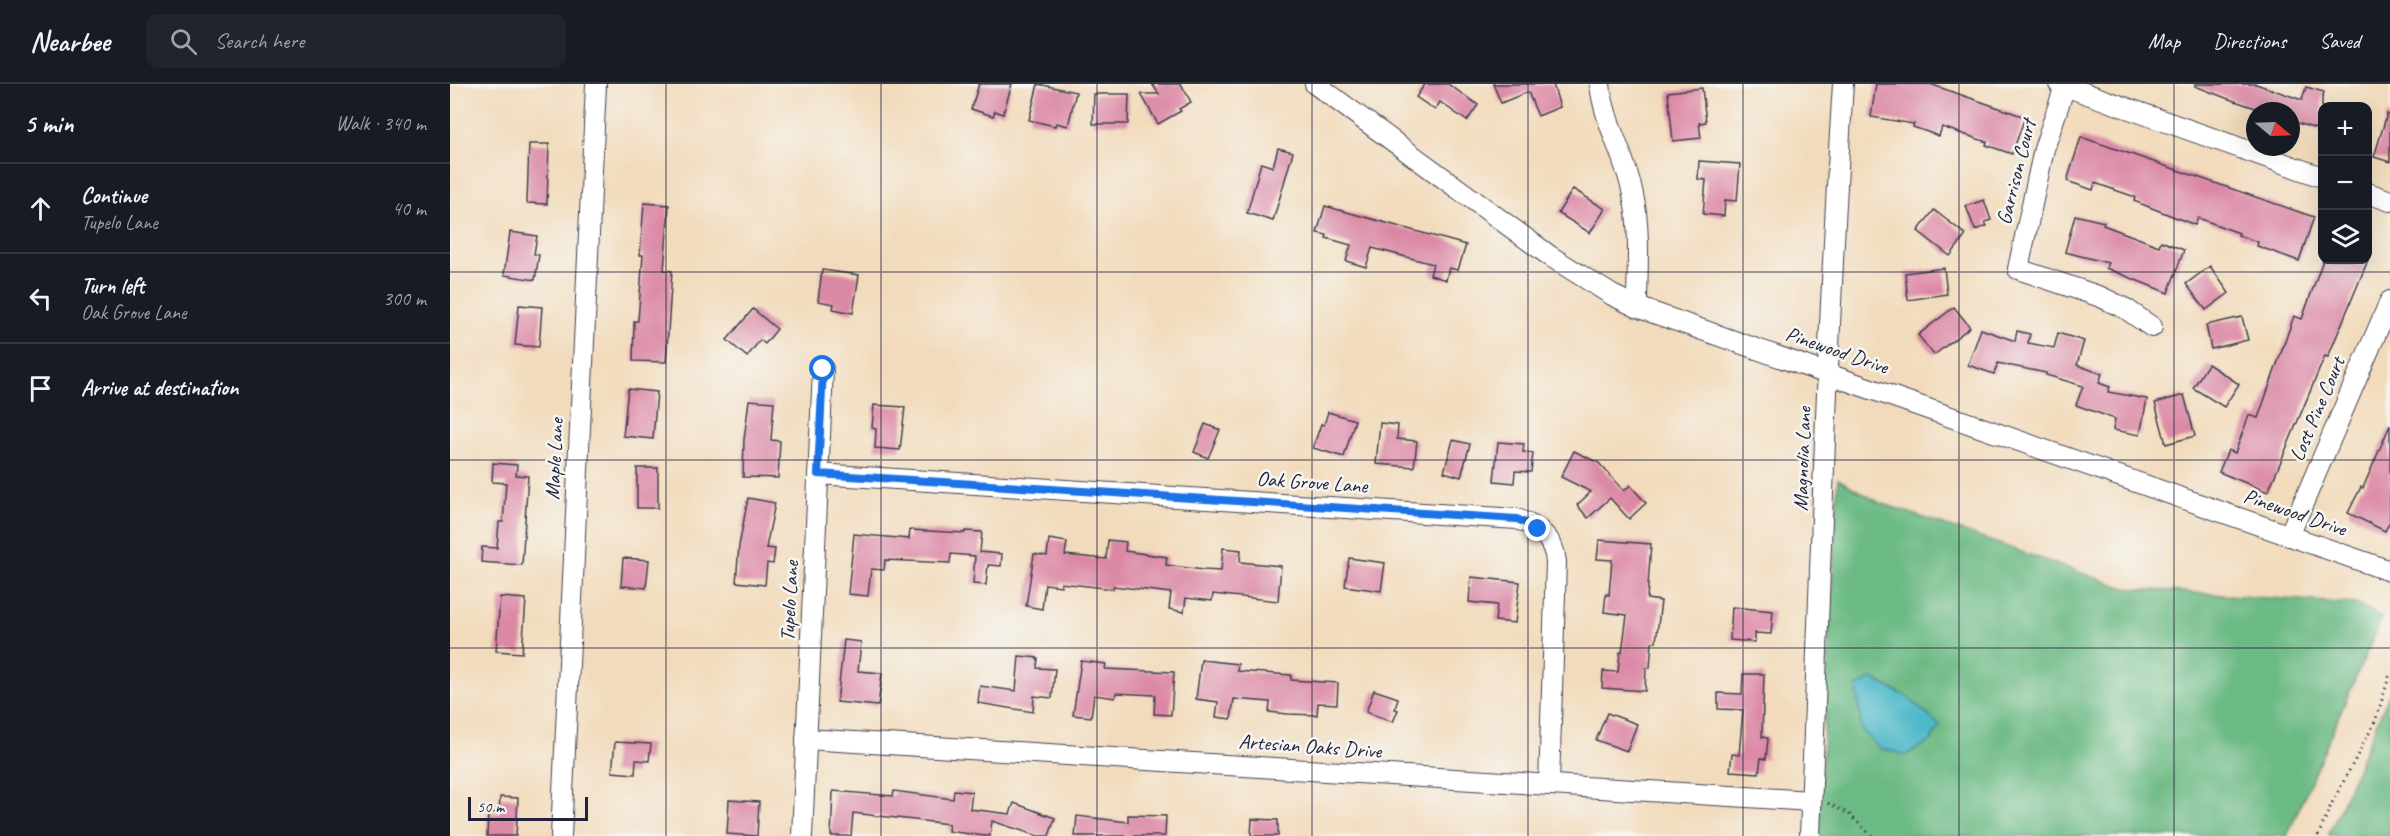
<!DOCTYPE html>
<html lang="en">
<head>
<meta charset="utf-8">
<style>
	:root { --surface:#171b24; --page:#20242c; --text:#f1f3f6; --muted:#9ea1a6; --line:#363941 }
	body { margin:0; font-family:Caveat,sans-serif; background:var(--page); color:var(--text) }
	.controls { position:absolute; right:18px; top:18px; display:grid; overflow:hidden; border-radius:12px; box-shadow:0 6px 24px #0002 }
	.controls button { width:54px; height:54px; display:grid; place-items:center; padding:0; border:0; border-bottom:2px solid var(--line); background:var(--surface); color:var(--text); font:30px sans-serif }
	.compass { position:absolute; left:1796px; top:18px; width:54px; height:54px; border-radius:50%; background:var(--surface); box-shadow:0 6px 24px #0002; rotate:109deg }
	.scale { position:absolute; left:18px; bottom:15px; width:120px; box-sizing:border-box; padding-left:6px; border:3px solid #22223b; border-top:0; font-size:16px; line-height:21px; white-space:nowrap; color:#22223b; -webkit-text-stroke:4px #f6f6f2; paint-order:stroke }
	.stop { position:absolute; width:18px; height:18px; margin:-14px; border:4px solid #1a73e8; border-radius:50%; background:#fff }
	.stop.end { background:#1a73e8; border-color:#fff; box-shadow:0 2px 6px #0008 }
	.list { margin:0; padding:0; list-style:none }
	h2 { display:flex; justify-content:space-between; align-items:center; height:78px; margin:0; padding:0 24px; font-size:26px }
	h2 small { font-size:20px; font-weight:400; color:var(--muted) }
	.list li { display:grid; grid-template-columns:39px 1fr auto; gap:18px; align-items:center; box-sizing:border-box; height:90px; padding:0 24px; border-top:2px solid var(--line) }
	.list b { display:block; font-size:22px; white-space:nowrap }
	.list p { margin:0; font-size:20px; white-space:nowrap; color:var(--muted) }
	.list em { font-size:20px; font-style:normal; color:var(--muted) }
	.icon { flex:none; width:33px; height:33px; fill:none; stroke:currentColor; stroke-width:2; stroke-linecap:round; stroke-linejoin:round }
	.map { position:relative; flex:none; width:1940px; height:752px; overflow:hidden }
	header { display:flex; align-items:center; gap:36px; box-sizing:border-box; height:84px; padding:0 30px; background:var(--surface); border-bottom:2px solid var(--line) }
	header strong { font-size:28px }
	nav { display:flex; gap:33px; margin-inline-start:auto; font-size:21px }
	.search { width:420px; height:54px; background:var(--page); display:flex; align-items:center; gap:15px; box-sizing:border-box; padding:0 21px; border-radius:12px; color:var(--muted); font-size:22px }
	main { display:flex }
	aside { flex:1; background:var(--surface) }
	.map>svg:first-child { display:block }
	.forest { fill:#6cba84; stroke:#476e60; stroke-width:1.5 }
	.water { fill:#4db9c8; stroke:#386e82; stroke-width:1.5 }
	.building { fill:#db88a5 }
	.lines { fill:none; stroke-linecap:round; stroke-linejoin:round }
	.minor-casing { stroke:#413e4e; stroke-width:22 }
	.path { stroke:#413e4e; stroke-width:3; stroke-dasharray:1.5 4.5; stroke-linecap:butt }
	.minor { stroke:#fff; stroke-width:20 }
	.route { stroke:#1a73e8; stroke-width:8 }
	.grid { fill:none; stroke:#22223b; stroke-width:1.5; stroke-opacity:0.55 }
	.labels { text-anchor:middle; dominant-baseline:central; stroke-width:5; stroke-linejoin:round; paint-order:stroke }
	.street-label { font-size:21px; fill:#22223b; stroke:#f6f6f2 }
</style>
</head>
<body>
<header>
<strong>Nearbee</strong>
<div class="search"><svg class="icon" aria-label="search" viewBox="0 0 24 24"><circle cx="10" cy="10" r="6"/><path d="M15 15l6 6"/></svg>Search here</div>
<nav><a>Map</a><a>Directions</a><a>Saved</a></nav>
</header>
<main>
<aside>
<h2>5 min<small>Walk · 340 m</small></h2>
<ul class="list">
<li><svg class="icon" aria-label="ahead" viewBox="0 0 24 24"><path d="M12 20V5M6 11l6-6 6 6"/></svg><div><b>Continue</b><p>Tupelo Lane</p></div><em>40 m</em></li>
<li><svg class="icon" aria-label="left" viewBox="0 0 24 24"><path d="M17 20v-9H6M10 6l-5 5 5 5"/></svg><div><b>Turn left</b><p>Oak Grove Lane</p></div><em>300 m</em></li>
<li><svg class="icon" aria-label="arrive" viewBox="0 0 24 24"><path d="M6 21V4h12l-3 4 3 4H6"/></svg><div><b>Arrive at destination</b></div></li>
</ul>
</aside>
<div class="map">
<svg width="1940" height="752" viewBox="0 0 1940 752">
	<rect width="100%" height="100%" fill="#f6f6f2"/>
	<filter id="ink" filterUnits="userSpaceOnUse"><feTurbulence type="fractalNoise" baseFrequency=".0167" numOctaves="2"/><feDisplacementMap in="SourceGraphic" scale="12" xChannelSelector="R" yChannelSelector="G"/><feConvolveMatrix kernelMatrix="1 2 1 2 8 2 1 2 1" color-interpolation-filters="sRGB"/></filter>
	<filter id="wash" filterUnits="userSpaceOnUse"><feTurbulence type="fractalNoise" baseFrequency=".008" numOctaves="4" result="noise"/><feDisplacementMap in="SourceGraphic" scale="24" xChannelSelector="R" yChannelSelector="G"/><feGaussianBlur stdDeviation="1.35" result="paint"/><feColorMatrix in="noise" values="0 0 0 0 0 0 0 0 0 0 0 0 0 0 0 0 0 1.4 0 .05"/><feComposite in="paint" operator="in"/></filter>
	<g filter="url(#wash)">
		<rect width="100%" height="100%" fill="#f2dbbc"/>
		<!-- forest -->
		<g class="forest">
			<polygon points="1388,395 1428,418 1675,504 1906,520 1932,533 1837,752 1368,752"/>
			<polygon points="1940,608 1940,752 1878,752"/>
		</g>
		<!-- water -->
		<polygon class="water" points="1422,595 1456,612 1490,642 1480,658 1456,671 1429,664 1411,645 1407,603"/>
		<g id="blocks">
			<!-- building -->
			<g class="building">
				<polygon points="529,0 562,0 553,30 545,27 543,32 521,25"/>
				<polygon points="588,0 626,8 618,42 606,39 605,42 579,36"/>
				<polygon points="702,0 731,0 741,18 729,25 731,27 708,40 691,10 709,10"/>
				<polygon points="975,0 998,0 1028,21 1017,37 990,18 985,26 966,13"/>
				<polygon points="1043,0 1103,0 1110,23 1088,32 1078,8 1051,19"/>
				<polygon points="1426,0 1480,0 1575,33 1562,70 1536,61 1537,58 1492,43 1489,52 1463,43 1464,40 1421,33"/>
				<polygon points="1745,0 1806,0 1852,16 1856,3 1874,8 1872,15 1872,47 1841,37 1841,27 1814,27 1776,14 1745,2"/>
				<polygon points="1252,4 1256,38 1249,39 1251,54 1223,57 1218,8"/>
				<polygon points="644,10 679,10 678,40 643,40"/>
				<polygon points="1937,30 1940,31 1940,78 1924,73"/>
				<polygon points="1631,53 1864,133 1849,177 1807,162 1808,158 1788,151 1789,149 1748,134 1745,141 1684,117 1685,113 1645,99 1643,106 1617,97"/>
				<polygon points="79,60 99,60 97,120 77,119"/>
				<polygon points="828,64 843,68 823,137 797,129 811,79 823,83"/>
				<polygon points="1249,77 1290,80 1287,117 1275,116 1274,132 1253,130 1256,96 1248,95"/>
				<polygon points="1123,105 1155,125 1140,149 1108,129"/>
				<polygon points="1534,116 1541,136 1535,138 1537,142 1525,146 1516,122"/>
				<polygon points="194,119 219,121 214,186 222,187 216,278 183,277 184,237 188,237 193,171 190,171"/>
				<polygon points="875,122 1016,161 1008,186 999,184 996,196 980,191 983,180 922,164 916,183 896,177 901,161 876,154 877,151 867,149"/>
				<polygon points="1484,126 1516,151 1500,172 1468,147"/>
				<polygon points="1625,131 1654,138 1653,141 1709,162 1711,157 1734,166 1718,209 1656,184 1658,179 1615,168"/>
				<polygon points="60,148 87,152 84,170 89,171 85,196 54,191"/>
				<polygon points="1873,176 1918,176 1878,273 1875,272 1818,408 1769,388 1778,366 1785,369 1799,331 1808,334 1844,232 1852,235"/>
				<polygon points="1760,182 1779,209 1756,226 1736,200"/>
				<polygon points="1494,184 1497,210 1458,216 1455,189"/>
				<polygon points="372,186 409,191 403,229 383,225 384,220 368,217"/>
				<polygon points="69,221 92,223 89,263 65,261"/>
				<polygon points="1504,223 1520,243 1484,271 1468,251"/>
				<polygon points="303,225 327,245 315,260 310,256 297,273 277,256"/>
				<polygon points="1792,233 1798,256 1761,265 1756,241"/>
				<polygon points="1531,245 1565,257 1567,247 1580,250 1578,259 1604,264 1608,249 1634,257 1627,281 1652,290 1649,299 1660,303 1658,308 1697,315 1690,351 1663,346 1665,335 1626,321 1633,302 1596,291 1596,289 1548,279 1544,290 1518,281"/>
				<polygon points="1758,280 1789,300 1774,323 1743,304"/>
				<polygon points="178,305 207,308 203,355 173,352"/>
				<polygon points="1734,311 1745,352 1716,360 1705,319"/>
				<polygon points="299,316 324,318 321,356 330,357 328,394 293,393 294,356"/>
				<polygon points="424,321 455,323 450,366 425,364 426,345 422,344"/>
				<polygon points="878,328 905,336 894,373 863,364 871,340 874,341"/>
				<polygon points="930,339 948,341 947,355 967,357 964,383 926,380"/>
				<polygon points="755,340 770,346 758,374 744,368"/>
				<polygon points="1940,341 1940,437 1935,447 1898,429 1911,403 1913,404"/>
				<polygon points="1003,356 1020,360 1011,393 994,388"/>
				<polygon points="1048,358 1074,360 1073,368 1083,369 1081,388 1065,387 1064,399 1044,397"/>
				<polygon points="1124,367 1149,379 1174,407 1180,401 1196,419 1179,435 1160,414 1138,434 1127,421 1141,408 1111,393"/>
				<polygon points="43,379 67,381 66,391 78,392 72,481 31,478 32,463 47,464 49,438 53,438 56,399 42,398"/>
				<rect x="187" y="384" width="21" height="40"/>
				<polygon points="298,414 325,419 316,464 325,465 323,480 317,479 315,501 286,498 289,462"/>
				<polygon points="460,446 515,449 515,447 532,448 530,468 552,470 551,482 538,481 536,501 523,500 525,472 501,470 500,479 435,476 434,486 421,485 418,512 398,510 404,450 459,455"/>
				<polygon points="599,455 617,458 615,471 656,475 658,456 676,458 675,467 717,473 716,481 753,486 771,487 773,464 791,466 790,478 831,482 828,517 763,510 762,517 736,514 734,528 719,525 721,509 663,502 663,505 611,499 611,502 595,500 592,525 576,522 584,470 597,472"/>
				<polygon points="1149,456 1201,460 1197,515 1211,517 1206,558 1202,558 1200,584 1196,584 1195,607 1152,604 1153,587 1168,588 1170,568 1172,568 1177,531 1154,528 1156,510 1159,511 1162,476 1147,475"/>
				<polygon points="173,474 199,476 196,504 171,502"/>
				<polygon points="899,474 935,479 931,507 895,502"/>
				<polygon points="1021,493 1070,498 1065,539 1045,537 1047,521 1019,518"/>
				<polygon points="50,513 76,515 72,569 46,567"/>
				<polygon points="1282,523 1323,527 1321,550 1305,549 1305,558 1280,556"/>
				<polygon points="394,556 411,558 408,587 432,589 428,622 387,618"/>
				<polygon points="569,572 588,574 587,584 605,585 602,614 584,612 583,628 528,619 530,602 566,607"/>
				<polygon points="751,576 788,580 787,587 841,591 841,596 888,599 887,620 868,619 867,631 838,630 819,628 820,618 784,615 781,635 766,633 768,618 746,615"/>
				<polygon points="631,577 656,580 655,585 724,588 721,631 704,630 705,611 666,609 665,614 644,611 641,633 623,631"/>
				<polygon points="1293,590 1314,590 1312,653 1318,654 1316,675 1311,674 1309,689 1280,687 1282,670 1289,671 1293,626 1268,625 1268,609 1292,610"/>
				<polygon points="924,606 948,614 945,625 948,626 943,638 916,628"/>
				<polygon points="1157,629 1187,640 1177,667 1146,656"/>
				<polygon points="165,658 201,660 199,677 186,676 185,690 162,688"/>
				<polygon points="504,706 522,708 520,725 560,730 564,719 605,734 599,752 588,752 542,737 540,752 535,752 498,747 499,740 403,729 401,752 381,752 383,707 443,712 444,707 503,715"/>
				<polygon points="50,713 68,714 66,752 37,752 38,728 49,729"/>
				<polygon points="279,716 309,718 307,752 277,750"/>
				<polygon points="678,731 716,732 715,752 625,752 627,732 678,738"/>
				<polygon points="802,735 828,736 828,752 801,752"/>
			</g>
		</g>
	</g>
	<g filter="url(#ink)">
		<use href="#blocks" fill-opacity="0" stroke="#413e4e" stroke-width="1.5"/>
		<g class="lines">
			<defs>
				<g id="minor">
					<polyline points="865,0 1100,172 1162,211 1187,223 1940,487"/>
					<path d="M1150 0C1154 39 1176 73 1183 111 1191 147 1187 186 1187 223"/>
					<polyline points="1609,0 1872,93"/>
					<polyline points="1615,2 1594,65 1568,185 1651,213 1676,225 1702,243"/>
					<polyline points="1918,109 1940,117"/>
					<path d="M368 390 1067 435C1089 443 1104 454 1106 478L1099 701"/>
					<polyline points="1839,452 1940,217"/>
					<polyline points="356,655 1361,717"/>
					<polyline points="111,752 146,0"/>
					<polyline points="352,752 373,285"/>
					<path d="M1360 752C1370 501 1377 250 1393 0"/>
				</g>
			</defs>
			<!-- minor casing -->
			<use href="#minor" class="minor-casing"/>
			<!-- path -->
			<g class="path">
				<polyline points="1378,719 1399,730 1422,752"/>
				<polyline points="1868,752 1881,721 1925,638 1940,590"/>
			</g>
			<!-- minor -->
			<use href="#minor" class="minor"/>
		</g>
	</g>
	<g class="lines" filter="url(#ink)">
		<!-- route -->
		<polyline class="route" points="373,285 368,390 1067,435 1088,445"/>
	</g>
	<!-- grid -->
	<path class="grid" d="M216 0V752M431 0V752M647 0V752M862 0V752M1078 0V752M1293 0V752M1509 0V752M1724 0V752M0 188H1940M0 376H1940M0 564H1940"/>
	<g class="labels">
		<!-- street labels -->
		<g class="street-label">
			<text transform="translate(1566 88) rotate(-76)">Garrison Court</text>
			<text transform="translate(1387 266) rotate(19)">Pinewood Drive</text>
			<text transform="translate(1867 325) rotate(-67)">Lost Pine Court</text>
			<text transform="translate(104 375) rotate(-87)">Maple Lane</text>
			<text transform="translate(1352 375) rotate(-88)">Magnolia Lane</text>
			<text transform="translate(862 398) rotate(4)">Oak Grove Lane</text>
			<text transform="translate(1845 428) rotate(19)">Pinewood Drive</text>
			<text transform="translate(339 517) rotate(-87)">Tupelo Lane</text>
			<text transform="translate(860 662) rotate(4)">Artesian Oaks Drive</text>
		</g>
	</g>
</svg>
<div class="controls">
<button>+</button>
<button>−</button>
<button><svg class="icon" aria-label="layers" viewBox="0 0 24 24"><path d="M12 4l9 5-9 5-9-5zM3 14l9 5 9-5"/></svg></button>
</div>
<svg class="compass" viewBox="-18 -18 36 36"><path d="M0-13l5 13h-10z" fill="#e53935"/><path d="M0 13l5-13h-10z" fill="#9ea1a6"/></svg>
<div class="scale">50 m</div>
<div class="stop" style="left:373px;top:285px"></div>
<div class="stop end" style="left:1088px;top:445px"></div>
</div>
</main>
</body>
</html>
